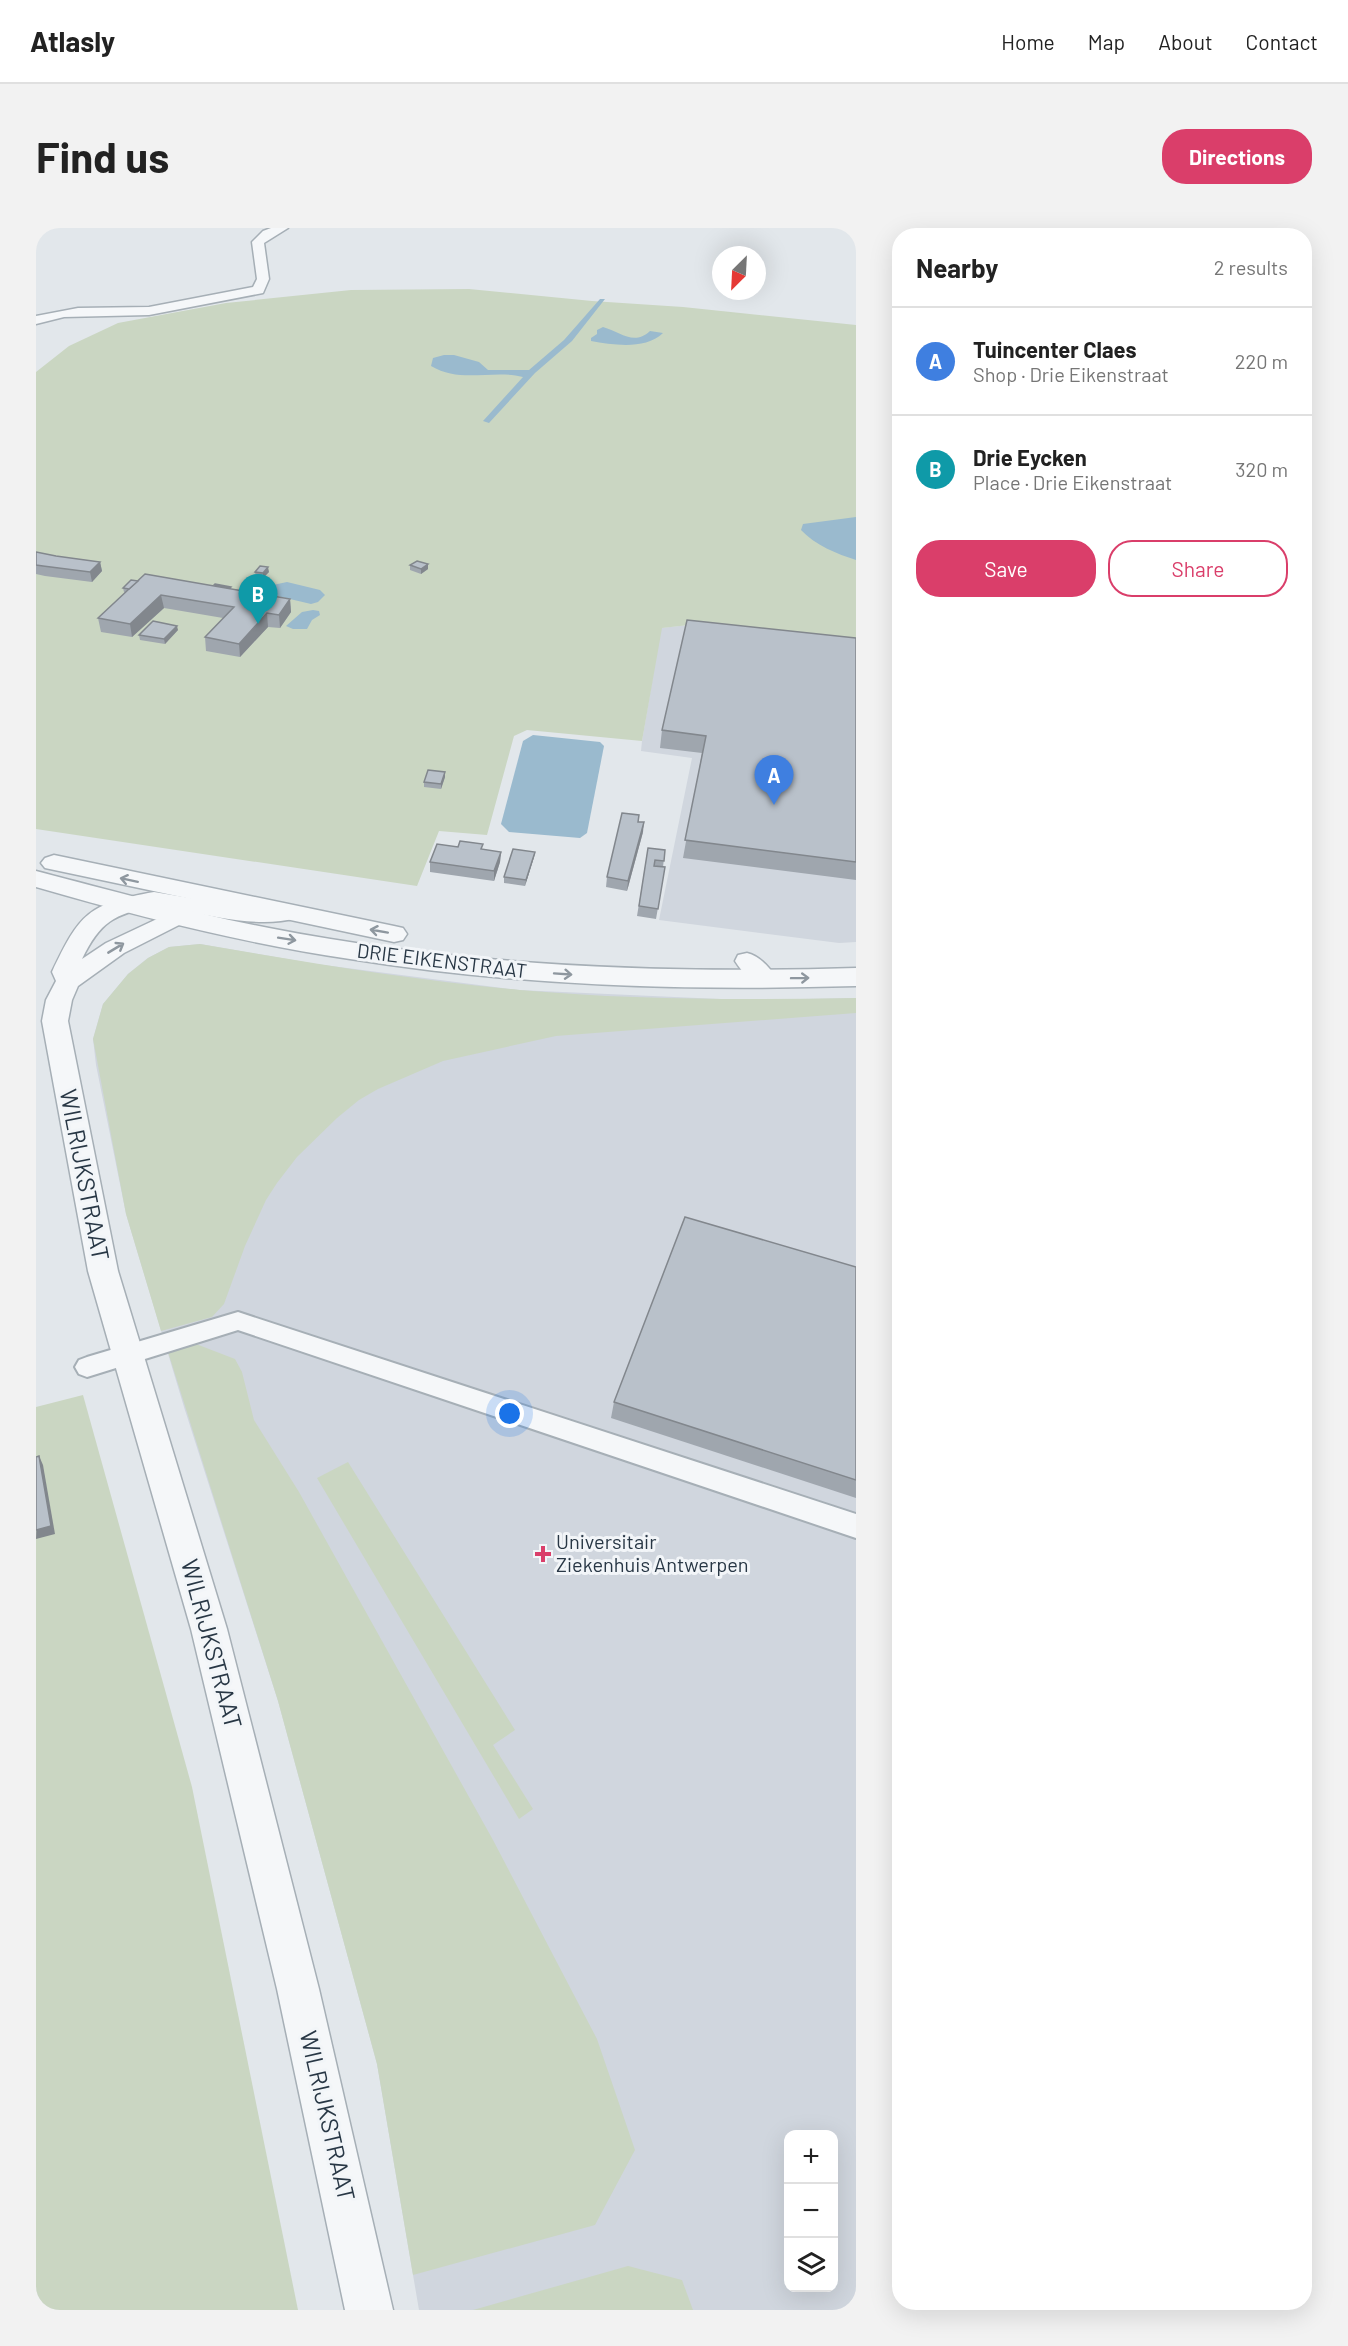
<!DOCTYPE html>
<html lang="en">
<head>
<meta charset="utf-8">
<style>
  :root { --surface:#fff; --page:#f2f2f2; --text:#222; --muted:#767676; --line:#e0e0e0; --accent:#da3e6a }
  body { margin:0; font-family:Barlow,sans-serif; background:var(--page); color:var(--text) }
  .controls { position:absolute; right:18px; bottom:18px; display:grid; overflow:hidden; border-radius:12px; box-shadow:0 6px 24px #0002 }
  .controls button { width:54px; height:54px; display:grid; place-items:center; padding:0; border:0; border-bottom:2px solid var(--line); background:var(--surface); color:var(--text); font:30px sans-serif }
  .compass { position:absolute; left:676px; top:18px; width:54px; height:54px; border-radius:50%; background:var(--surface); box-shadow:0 6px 24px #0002; rotate:204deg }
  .you { position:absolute; left:474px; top:1186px; width:21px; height:21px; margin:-15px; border:4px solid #fff; border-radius:50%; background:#1a73e8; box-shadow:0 0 0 9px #1a73e833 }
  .badge { display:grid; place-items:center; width:39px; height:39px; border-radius:50%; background:var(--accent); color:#fff; font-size:20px; font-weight:700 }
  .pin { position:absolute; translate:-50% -50px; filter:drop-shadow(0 2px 3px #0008) }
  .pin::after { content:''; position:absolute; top:32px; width:21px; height:18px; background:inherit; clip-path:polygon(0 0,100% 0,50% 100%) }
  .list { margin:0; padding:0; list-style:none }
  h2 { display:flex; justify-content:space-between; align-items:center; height:78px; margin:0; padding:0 24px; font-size:26px }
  h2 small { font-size:20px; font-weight:400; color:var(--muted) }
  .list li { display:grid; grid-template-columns:39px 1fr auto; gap:18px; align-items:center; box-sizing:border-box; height:108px; padding:0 24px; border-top:2px solid var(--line) }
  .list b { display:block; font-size:22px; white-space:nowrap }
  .list p { margin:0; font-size:20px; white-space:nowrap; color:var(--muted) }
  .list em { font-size:20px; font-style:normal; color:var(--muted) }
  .actions { display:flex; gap:12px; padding:18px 24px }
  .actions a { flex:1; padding:14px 0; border:2px solid var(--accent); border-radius:24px; text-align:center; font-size:21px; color:var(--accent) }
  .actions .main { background:var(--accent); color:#fff }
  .icon { flex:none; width:33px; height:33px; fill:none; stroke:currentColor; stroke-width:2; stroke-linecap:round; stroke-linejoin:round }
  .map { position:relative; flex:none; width:820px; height:2082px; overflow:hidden; border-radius:24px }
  header { display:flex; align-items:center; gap:36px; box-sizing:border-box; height:84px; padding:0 30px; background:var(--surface); border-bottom:2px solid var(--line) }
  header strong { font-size:28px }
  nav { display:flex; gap:33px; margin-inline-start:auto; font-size:21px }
  .intro { display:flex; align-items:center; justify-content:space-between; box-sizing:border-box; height:144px; padding:0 36px }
  h1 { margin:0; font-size:42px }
  .button { padding:15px 27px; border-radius:24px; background:var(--accent); color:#fff; font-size:21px; font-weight:700 }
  main { display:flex; gap:36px; padding:0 36px }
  aside { flex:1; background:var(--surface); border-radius:24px; box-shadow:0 6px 24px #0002 }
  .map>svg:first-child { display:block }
</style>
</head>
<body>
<header>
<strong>Atlasly</strong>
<nav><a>Home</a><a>Map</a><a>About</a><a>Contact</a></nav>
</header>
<div class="intro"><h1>Find us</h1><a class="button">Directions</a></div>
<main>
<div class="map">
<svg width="820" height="2082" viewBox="0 0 820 2082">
  <rect width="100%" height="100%" fill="#e2e7eb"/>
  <g fill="#d0d6de" fill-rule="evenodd">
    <polygon points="662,396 820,420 820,714 803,715 623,692 656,530 605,523 606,513 625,400"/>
    <path d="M164,716l116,20 202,26 224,10 114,-2v1312h-437l-42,-246 -99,-363 -94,-294 -58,-193 -30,-149 -3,-26 10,-35 25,-30 20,-16 21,-11zM752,1906h46v154h-46z"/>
  </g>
  <g fill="#cad6c2">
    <polygon points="433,61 556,73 647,79 820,97 820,420 662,396 626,400 606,513 491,502 478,508 451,607 403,603 381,658 0,601 0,144 33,118 82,95 190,75 315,62"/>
    <path d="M164,716c106,18 212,36 320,46 111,10 224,10 336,8v15l-300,23 -113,25 -65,28 -19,11 -22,18 -40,39 -20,26 -11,17 -21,46 -21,58 -12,13 -51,14 -35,-117 -33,-175 10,-35 25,-30 20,-16 21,-11z"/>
    <polygon points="160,1116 199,1131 206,1144 218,1192 263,1264 457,1612 561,1811 599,1922 559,1997 377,2047 341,1836 242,1473 132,1124"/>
    <polygon points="47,1167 156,1559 262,2082 0,2082 0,1179"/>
    <polygon points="312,1234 479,1502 457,1517 497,1581 483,1591 281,1250"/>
    <polygon points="592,2038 646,2052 657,2082 437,2082"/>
  </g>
  <g fill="#9abace">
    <path d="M564,71h5l-33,42 -37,32 -46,50 -6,-2 40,-44c-31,-8 -62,7 -92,-11l2,-8 11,-3h10l25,7 9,8h41l35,-30z"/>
    <path d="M567,99c17,5 31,19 47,4l13,2c-18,17 -49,12 -72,8v-3l6,-4v-4z"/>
    <path d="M820,289v43c-19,-6 -41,-15 -55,-30l2,-6z"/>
    <polygon points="251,354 284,362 289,367 282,374 275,376 237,367 232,363 237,357"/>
    <polygon points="277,382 283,383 284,387 276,392 271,401 257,401 250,398 266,384"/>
    <polygon points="497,507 564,514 568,518 551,605 544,610 473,604 465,596 487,513"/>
  </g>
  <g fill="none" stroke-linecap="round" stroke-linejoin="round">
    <g stroke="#a6afb6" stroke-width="4">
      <polygon id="pedestrian" points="202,1084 820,1286 820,1310 202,1102 51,1149 43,1146 39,1139 43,1132 51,1129"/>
    </g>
    <g stroke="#a6afb6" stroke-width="3">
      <g id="minor">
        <polygon points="235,0 252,0 228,15 233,51 227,65 113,87 28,89 0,96 0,88 42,80 113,79 217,59 221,51 216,14 227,3"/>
        <path d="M118,664l95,16 40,-2 8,2 4,5 -4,5c-37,10 -77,-1 -114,-7l6,6 -4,5 -61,31 -46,33 -6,14 -4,21 50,250 109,358 92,360 74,321h-48l-68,-321 -86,-360 -103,-358 -46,-250 4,-21 10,-19 -4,-9c28,-59 36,-68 102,-80zM118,678l22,4 -70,33 -24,16c18,-37 32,-45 72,-53z"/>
        <path d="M711,725c13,3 23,15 30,26l-3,6c-18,4 -30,-10 -39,-24l3,-6z"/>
      </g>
    </g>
    <g stroke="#a6afb6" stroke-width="3">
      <g id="tertiary">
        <polygon points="18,627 358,698 367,700 371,706 367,712 358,714 9,640 5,635 9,630"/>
        <path d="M0,643c78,20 154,42 233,57 194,38 390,46 587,40v18c-170,5 -339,0 -506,-27 -107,-16 -211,-42 -314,-72z"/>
      </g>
    </g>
    <use href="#pedestrian" fill="#f5f7f9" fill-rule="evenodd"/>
    <use href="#minor" fill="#f5f7f9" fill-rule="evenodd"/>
    <use href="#tertiary" fill="#f5f7f9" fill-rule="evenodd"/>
  </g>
  <g fill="#9fa6ae">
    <polygon points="0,324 20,328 64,334 66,343 56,354 9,348 0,346"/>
    <polygon points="374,337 392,341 385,346 374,342"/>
    <polygon points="219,344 233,344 227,350 220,349"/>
    <polygon points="102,353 195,359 195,361 254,371 255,384 244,400 232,399 204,429 170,423 169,409 187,390 128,380 96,409 65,404 62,390 89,365 88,364 87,360"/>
    <polygon points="142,402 129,416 104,412 103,407"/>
    <polygon points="820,410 820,652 647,630 666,525 624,520 626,502"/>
    <polygon points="409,549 405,561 388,559 388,554"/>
    <polygon points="607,604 591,663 570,659 571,649"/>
    <polygon points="612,620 629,622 627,639 629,639 620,691 601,688"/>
    <polygon points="446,622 465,624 464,634 458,653 394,644 394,634"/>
    <polygon points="499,624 498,629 489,658 468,655 468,649"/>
    <polygon points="820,1039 820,1270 575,1190 578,1174"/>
  </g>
  <g fill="#82878d">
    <polygon points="64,334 66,343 56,354 54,344"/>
    <polygon points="392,336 392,341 385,346 385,341"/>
    <polygon points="232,339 233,344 227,350 227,345"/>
    <polygon points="125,367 128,380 96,409 94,396"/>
    <polygon points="254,371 255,384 244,400 243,387"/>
    <polygon points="231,385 232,399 204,429 203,416"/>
    <polygon points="141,398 142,402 129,416 128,411"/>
    <polygon points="409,544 409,549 405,561 405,556"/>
    <polygon points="608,594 607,604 591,663 592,653"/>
    <polygon points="465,624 464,634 458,653 458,643"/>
    <polygon points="499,624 498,629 489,658 490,652"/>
    <polygon points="3,1228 7,1237 19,1306 0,1311"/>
  </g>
  <g fill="#b9c1ca" stroke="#82878d" stroke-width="1.5">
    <polygon points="0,324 20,328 64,334 54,344 7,338 0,337"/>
    <polygon points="381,333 392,336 385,341 374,337"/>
    <polygon points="224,338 232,339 227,345 219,344"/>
    <polygon points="109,346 254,371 243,387 231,385 203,416 169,409 198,379 125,367 94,396 62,390"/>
    <polygon points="95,352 102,353 93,361 87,360"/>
    <polygon points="179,356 195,359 194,360 178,357"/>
    <polygon points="651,392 820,410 820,634 649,612 670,508 626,502"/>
    <polygon points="117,393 141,398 128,411 103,407"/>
    <polygon points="392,542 409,544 405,556 388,554"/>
    <polygon points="586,585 603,587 602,594 608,594 592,653 571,649"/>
    <polygon points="424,613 447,616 445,621 465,624 458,643 394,634 401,616 422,619"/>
    <polygon points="612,620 629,622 628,633 619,632 618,638 629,639 622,681 603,678"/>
    <polygon points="477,621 499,624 490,652 468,649"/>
    <polygon points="649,989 820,1039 820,1252 578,1174"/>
    <polygon points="3,1228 15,1298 0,1302 0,1229"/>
  </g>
  <defs><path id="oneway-shaft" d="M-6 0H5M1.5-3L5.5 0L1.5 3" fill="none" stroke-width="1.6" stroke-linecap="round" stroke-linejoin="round" transform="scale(1.5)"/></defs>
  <g stroke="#8e979f">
    <use href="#oneway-shaft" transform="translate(93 652) rotate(-168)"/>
    <use href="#oneway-shaft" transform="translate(343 703) rotate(-170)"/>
    <use href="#oneway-shaft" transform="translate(251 711) rotate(9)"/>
    <use href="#oneway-shaft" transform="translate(80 720) rotate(-31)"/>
    <use href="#oneway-shaft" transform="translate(527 746) rotate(4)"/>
    <use href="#oneway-shaft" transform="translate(764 750) rotate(-1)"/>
  </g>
  <path fill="#da3e6a" stroke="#f2f5f8" stroke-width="2" d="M504 1317h6v6h6v6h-6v6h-6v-6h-6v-6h6z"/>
  <g text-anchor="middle" stroke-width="6" stroke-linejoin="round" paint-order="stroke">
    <g font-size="20" fill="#283745" stroke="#f2f5f8">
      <text transform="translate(406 733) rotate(7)" y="7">DRIE EIKENSTRAAT</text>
    </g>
    <g font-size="20" fill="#283745" stroke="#f2f5f8" text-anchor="start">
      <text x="520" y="1321">Universitair<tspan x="520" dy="23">Ziekenhuis Antwerpen</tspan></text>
    </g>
    <g font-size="24" fill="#283745" stroke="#f2f5f8">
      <text transform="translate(48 947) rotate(79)" y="8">WILRIJKSTRAAT</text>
      <text transform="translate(175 1416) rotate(75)" y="8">WILRIJKSTRAAT</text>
      <text transform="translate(291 1888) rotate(77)" y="8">WILRIJKSTRAAT</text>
    </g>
  </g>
</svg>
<div class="controls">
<button>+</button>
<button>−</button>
<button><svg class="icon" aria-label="layers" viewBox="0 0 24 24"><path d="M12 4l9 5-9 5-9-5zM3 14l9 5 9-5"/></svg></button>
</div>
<svg class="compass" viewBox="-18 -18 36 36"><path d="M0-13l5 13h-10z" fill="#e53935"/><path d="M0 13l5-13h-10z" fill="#767676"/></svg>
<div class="you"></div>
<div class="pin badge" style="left:738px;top:577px;background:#3f7fe0">A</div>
<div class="pin badge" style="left:222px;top:396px;background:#0f9aa8">B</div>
</div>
<aside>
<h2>Nearby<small>2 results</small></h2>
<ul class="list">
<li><span class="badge" style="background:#3f7fe0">A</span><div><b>Tuincenter Claes</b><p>Shop · Drie Eikenstraat</p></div><em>220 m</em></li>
<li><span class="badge" style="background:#0f9aa8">B</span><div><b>Drie Eycken</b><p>Place · Drie Eikenstraat</p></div><em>320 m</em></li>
</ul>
<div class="actions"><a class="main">Save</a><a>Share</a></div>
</aside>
</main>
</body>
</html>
